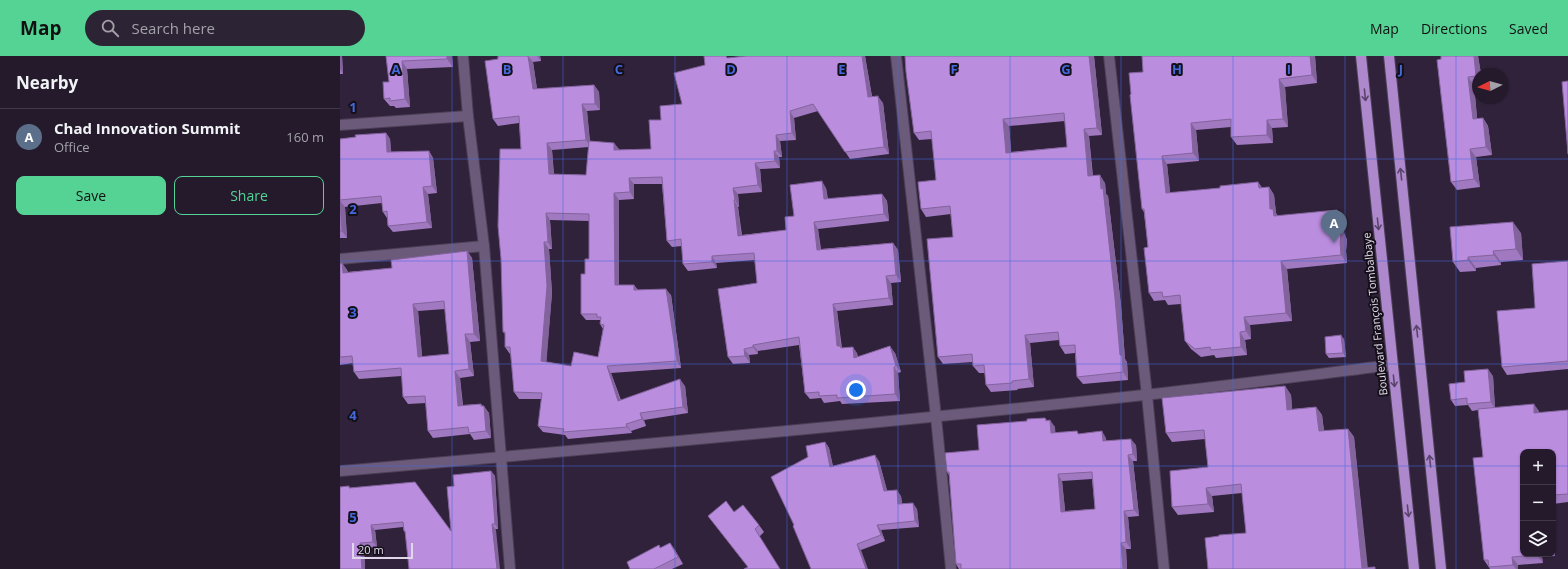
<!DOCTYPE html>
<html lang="en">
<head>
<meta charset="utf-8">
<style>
  :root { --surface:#241a2c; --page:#2c2334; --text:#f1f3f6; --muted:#a3a1a9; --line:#413848; --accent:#54d395 }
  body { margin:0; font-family:"Open Sans",sans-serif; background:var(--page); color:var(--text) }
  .controls { position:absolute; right:12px; bottom:12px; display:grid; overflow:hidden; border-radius:8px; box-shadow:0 1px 3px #0004 }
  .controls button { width:36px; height:36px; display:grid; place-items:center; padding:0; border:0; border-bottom:1px solid var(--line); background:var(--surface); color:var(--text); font:20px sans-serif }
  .compass { position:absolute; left:1132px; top:12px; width:36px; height:36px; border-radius:50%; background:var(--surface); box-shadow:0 1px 3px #0004; rotate:265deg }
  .scale { position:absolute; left:12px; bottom:10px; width:61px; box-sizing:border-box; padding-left:4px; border:2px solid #e0d7e8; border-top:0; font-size:11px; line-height:14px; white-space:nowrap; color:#e0d7e8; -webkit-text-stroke:3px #140f19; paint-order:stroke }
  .you { position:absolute; left:516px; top:334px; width:14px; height:14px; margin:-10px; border:3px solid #fff; border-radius:50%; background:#1a73e8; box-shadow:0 0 0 6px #1a73e833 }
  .badge { display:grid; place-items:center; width:26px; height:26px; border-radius:50%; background:var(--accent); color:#fff; font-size:13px; font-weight:700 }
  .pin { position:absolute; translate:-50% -33px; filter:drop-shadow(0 1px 2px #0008) }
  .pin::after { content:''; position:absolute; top:21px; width:14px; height:12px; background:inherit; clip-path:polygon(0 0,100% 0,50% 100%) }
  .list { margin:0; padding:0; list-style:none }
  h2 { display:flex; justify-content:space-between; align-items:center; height:52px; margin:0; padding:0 16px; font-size:17px }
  h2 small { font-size:13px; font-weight:400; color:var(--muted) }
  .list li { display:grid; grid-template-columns:26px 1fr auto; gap:12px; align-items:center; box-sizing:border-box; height:56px; padding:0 16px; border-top:1px solid var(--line) }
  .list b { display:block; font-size:15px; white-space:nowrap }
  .list p { margin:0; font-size:13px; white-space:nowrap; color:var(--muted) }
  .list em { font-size:13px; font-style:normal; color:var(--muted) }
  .actions { display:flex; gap:8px; padding:12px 16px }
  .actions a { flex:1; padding:9px 0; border:1px solid var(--accent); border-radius:8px; text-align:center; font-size:14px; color:var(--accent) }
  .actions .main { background:var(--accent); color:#111 }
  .icon { flex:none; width:22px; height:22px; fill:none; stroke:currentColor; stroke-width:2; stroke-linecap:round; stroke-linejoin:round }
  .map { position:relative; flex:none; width:1228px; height:513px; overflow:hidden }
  header { display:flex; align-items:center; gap:24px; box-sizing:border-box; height:56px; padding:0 20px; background:var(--accent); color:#111 }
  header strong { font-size:19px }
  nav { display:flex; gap:22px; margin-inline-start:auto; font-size:14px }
  .search { width:280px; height:36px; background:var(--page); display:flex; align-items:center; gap:10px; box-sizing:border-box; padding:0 14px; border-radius:22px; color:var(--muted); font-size:15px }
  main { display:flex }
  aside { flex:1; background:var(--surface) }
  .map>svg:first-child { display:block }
</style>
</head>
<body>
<header>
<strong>Map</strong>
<div class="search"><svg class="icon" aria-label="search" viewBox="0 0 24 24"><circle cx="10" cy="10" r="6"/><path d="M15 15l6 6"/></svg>Search here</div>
<nav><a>Map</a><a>Directions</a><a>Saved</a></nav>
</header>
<main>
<aside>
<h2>Nearby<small></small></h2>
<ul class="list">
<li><span class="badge" style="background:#5c6f8a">A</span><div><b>Chad Innovation Summit</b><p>Office</p></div><em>160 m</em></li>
</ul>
<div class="actions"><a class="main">Save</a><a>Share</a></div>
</aside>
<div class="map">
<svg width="1228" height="513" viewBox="0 0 1228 513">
  <rect width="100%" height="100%" fill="#30223a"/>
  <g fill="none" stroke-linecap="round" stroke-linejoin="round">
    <g stroke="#4c3f56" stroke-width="12">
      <g id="minor">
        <polyline points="123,0 128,60 144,190 170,513"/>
        <polyline points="556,0 596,361 611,513"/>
        <polyline points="769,0 807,339 824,513"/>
        <polyline points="0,69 128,60"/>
        <polyline points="0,203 144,190"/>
        <path d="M0,415c268,-23 536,-47 804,-76 83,-9 165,-20 248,-30"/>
      </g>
    </g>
    <g stroke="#4c3f56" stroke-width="12">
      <g id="primary">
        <polyline points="1021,0 1074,513"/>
        <polyline points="1049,0 1101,513"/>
      </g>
    </g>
    <use href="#minor" stroke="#6c5a7b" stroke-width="10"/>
    <use href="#primary" stroke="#ae88cd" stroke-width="10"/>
  </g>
  <g fill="#a079c0" fill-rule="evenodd">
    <polygon points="0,0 2,0 3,18 0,18"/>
    <polygon points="46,0 112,0 113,11 67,13 70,51 56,52 54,50 50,50 44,43 49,26"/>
    <path d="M158,0h42l1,5 -8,1 4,27 57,-4 5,7 1,18 -13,1 3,30 24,2 5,7 32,-1 10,-29 21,-16 47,-46 136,-2 7,40 11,7 6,51 -39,5 -32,-48 -24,7 2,22 -16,1 2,16h-3l1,11 -20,1 2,23 -24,2 1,13h-1l4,28 44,-5 8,-14 32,-28 2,11 54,-5 5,7 2,20 -71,8 3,20 72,-6 5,7 3,32 -10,1 2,22 -56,6 5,37 15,5 1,4 37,-4 6,19 -3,1 2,28 -58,3 -2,-3 -16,2 -3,-5 -11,1 -5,-6 -6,-48 -41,6v3l-9,1 1,8 -17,1 -5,-7 29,-74 -2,-23 -39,3 1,5 -29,3 -5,-7 -1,-18 -10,1 -5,-6 -5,-57h-28v15l-15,1v85h15l4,5 33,5 10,73 -70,5 10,27 64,-14 3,27 -44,7 2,6 -15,5 1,2 -64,6 -3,-4 -22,-3 -5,-6 4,-27h-23l-5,-7 -3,-38h-1l-5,-7v-13l-2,-2 18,-183 -2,-26 -21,3 -5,-7zM249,91l-3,28 -32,-1 -2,-24zM210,164l39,1v38l-4,15 -4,40 5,6h14v4l3,5 -5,28 -27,9 -25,-4 6,-69 -3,-44h3z"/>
    <path d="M754,0l8,79 -13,1 4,40 12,7 1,11 2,2 13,109 4,54 2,3 1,18 -45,4 -6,-7 -2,-24 -10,1 -5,-8 -1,-6 -29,3 4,44 -17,2 1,1 -27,2 -5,-7 -1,-12h-6l-6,-7v-4l-30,2 -5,-7 15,-120 -2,-23 -25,3 -5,-8 15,-29 -4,-41 -13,1 -5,-7zM725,65l2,26 -56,5 -2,-26z"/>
    <polygon points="975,0 977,27 945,31 948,71 932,72 933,87 897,89 891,81 891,71 856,74 859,105 827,108 830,137 880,132 918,126 922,132 929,131 934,139 936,157 938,160 997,154 1002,162 1003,174 1007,184 1006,195 1007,207 947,213 952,265 910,269 911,283 905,284 907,299 876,302 874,299 861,301 851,293 845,285 841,248 828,249 825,244 814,245 809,237 808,191 804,156 802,153 791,38 803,16"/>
    <polygon points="1101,0 1138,0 1141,18 1138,18 1138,28 1134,29 1137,62 1143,62 1148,70 1152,99 1136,101 1140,131 1117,134 1111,126"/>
    <polygon points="46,77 50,83 51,96 89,95 93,102 97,137 88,138 92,172 53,176 48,170 47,162 43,156 42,147 5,151 7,182 0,182 0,83 16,81"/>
    <polygon points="1181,177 1183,204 1161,206 1161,209 1136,212 1136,215 1120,216 1113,206"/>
    <path d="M127,195l5,7 8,83 -10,1 4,34 -14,2 3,27 18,-1 8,9 2,25 -17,2 -4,-6 -37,4 -5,-7 -2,-28 -18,1 -5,-7 -1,-21 -43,3 -5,-7 -1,-9 -13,2v-101l2,-1 5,7 1,2 44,-4zM105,253l4,45 -27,3 -4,-46z"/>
    <polygon points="1228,205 1228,313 1167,319 1162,311 1195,252"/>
    <polygon points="1004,283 1006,301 989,302 986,298"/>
    <polygon points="1153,320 1155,352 1199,355 1199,357 1228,354 1228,446 1213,448 1213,396 1183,396 1183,498 1213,498 1213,483 1215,500 1202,501 1203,507 1178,509 1178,513 1150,513 1144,504 1143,401 1138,354 1132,355 1128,349 1115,350 1111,344 1125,326"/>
    <polygon points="945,330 951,339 952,353 976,351 982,359 984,375 1008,373 1014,381 1027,511 1036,513 868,513 906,477 902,437 872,440 874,456 838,459 832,451 868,411 865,383 832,386 826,377"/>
    <path d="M705,362l3,3 7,6v6l22,-2 2,3 27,4v3l30,4 1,16h-4l6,55 -11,1 3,32h-5l1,20h-168l-3,-5 -7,-89 -2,-3 32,-22 48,-29zM752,423l3,30 -30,2 -3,-30z"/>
    <polygon points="485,386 489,392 493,410 539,405 547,435 561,440 562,448 577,453 579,471 541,474 545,485 521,494 454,469 468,401"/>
    <polygon points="151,415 155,420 158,473 66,478 64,475 63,471 35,474 37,491 24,492 25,513 0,513 9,430 10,432 111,475 114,430"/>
    <polygon points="394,456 419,469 424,476 420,480 408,511 368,460"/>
    <polygon points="330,487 335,494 343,508 332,513 290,513 319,489 321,492"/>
  </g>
  <g fill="#82639c">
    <polygon points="0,0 2,0 3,18 0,13"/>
    <polygon points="107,0 112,0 113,11 107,3"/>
    <polygon points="188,0 193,6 198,40 193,33"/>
    <polygon points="197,0 200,0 201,5"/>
    <polygon points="522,0 525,0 533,48 528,41"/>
    <polygon points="749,0 754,0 762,79 757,72"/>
    <polygon points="970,0 975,0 977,27 972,19"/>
    <polygon points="1134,0 1138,0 1141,18 1138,18 1138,22 1136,20"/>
    <polygon points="62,5 67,13 70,51 65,43"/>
    <polygon points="1128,21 1134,29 1138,71 1133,63"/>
    <polygon points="939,23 945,31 948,71 943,63"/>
    <polygon points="254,29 259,36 260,54 255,48"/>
    <polygon points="538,40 543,47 549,98 544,91"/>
    <polygon points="242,48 247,55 250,90 246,84"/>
    <polygon points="450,55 454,62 456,84 452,77"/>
    <polygon points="1143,62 1148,70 1152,99 1146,91"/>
    <polygon points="663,63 669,70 672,104 666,97"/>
    <polygon points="927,64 932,72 933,87 927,79"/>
    <polygon points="851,67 856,74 859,105 853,97"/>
    <polygon points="744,73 749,80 753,128 748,120"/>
    <polygon points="46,77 50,83 52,103 47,96"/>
    <polygon points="436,79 440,85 442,101 437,95"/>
    <polygon points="207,87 212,94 214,125 209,118"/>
    <polygon points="274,87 279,93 278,101 274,94"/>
    <polygon points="1130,93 1136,101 1140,131 1134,123"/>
    <polygon points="89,95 93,102 97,137 92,130"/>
    <polygon points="434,95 439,101 440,112 435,105"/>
    <polygon points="822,100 827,108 831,145 826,137"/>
    <polygon points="415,107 420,113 422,136 418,129"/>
    <polygon points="760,119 765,127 766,138 768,140 781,249 785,303 787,306 788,324 783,316 780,299"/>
    <polygon points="289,122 294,128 294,143 290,136"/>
    <polygon points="482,125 486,132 488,150 484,143"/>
    <polygon points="918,126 924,134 919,132"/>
    <polygon points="83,131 88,138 92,172 87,166"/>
    <polygon points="929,131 934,139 936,157 938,161 934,160 930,153"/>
    <polygon points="393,132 398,138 399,151 395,144"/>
    <polygon points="274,137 279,144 279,236 275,229"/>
    <polygon points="542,138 547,145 549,165 544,158"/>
    <polygon points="394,144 398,151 402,186 398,180"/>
    <polygon points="0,145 5,151 7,182 2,175"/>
    <polygon points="997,154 1002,162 1003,174 1007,184 1006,195 1007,207 1001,199"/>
    <polygon points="206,157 210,164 212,193 208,186"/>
    <polygon points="474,166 478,173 481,200 477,194"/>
    <polygon points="1173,166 1181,177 1183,204 1176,193"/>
    <polygon points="204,186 209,193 212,237 206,312 201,305"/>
    <polygon points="553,187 558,194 561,226 556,219"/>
    <polygon points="127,195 132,202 140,285 134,278"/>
    <polygon points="1153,195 1161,206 1161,209 1154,199"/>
    <polygon points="372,200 376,207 377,212 372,206"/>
    <polygon points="1128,201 1136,212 1136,215 1128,204"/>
    <polygon points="941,205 947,213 952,265 946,257"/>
    <polygon points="2,207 7,214 8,224 3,217"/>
    <polygon points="546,220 551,227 553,249 549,242"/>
    <polygon points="294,229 299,236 294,234"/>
    <polygon points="326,233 331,239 341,312 337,305"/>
    <polygon points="73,248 78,255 83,309 78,301"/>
    <polygon points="493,248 497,255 501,291 505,296 497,290"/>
    <polygon points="904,261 910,269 911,283 906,275"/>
    <polygon points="900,276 905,284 907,299 901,291"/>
    <polygon points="125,278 130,286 134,320 129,313"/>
    <polygon points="685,279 690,287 694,331 689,323"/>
    <polygon points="1001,279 1004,283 1006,301 1003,297"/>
    <polygon points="413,289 418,295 418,298 413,291"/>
    <polygon points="550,290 555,297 561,316 556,310"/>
    <polygon points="513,291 517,297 518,309 514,302"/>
    <polygon points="404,293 409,299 410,307 405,300"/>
    <polygon points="267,310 271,317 283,352 278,345"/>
    <polygon points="554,311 558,317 560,345 555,338"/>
    <polygon points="1148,313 1153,320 1155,353 1151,346"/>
    <polygon points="115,315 120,322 123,357 118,350"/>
    <polygon points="340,323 345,330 348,357 343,351"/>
    <polygon points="945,330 951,339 953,362 947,354"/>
    <polygon points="141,348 144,352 144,350 149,357 151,382 146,375"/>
    <polygon points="1194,348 1199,355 1200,365 1194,357"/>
    <polygon points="976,351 982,359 985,384 979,375"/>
    <polygon points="300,357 304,364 306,370 302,363"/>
    <polygon points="710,364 715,371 716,384 711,377"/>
    <polygon points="286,368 291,375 292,377 287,371"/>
    <polygon points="1008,373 1014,381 1028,513 1022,512"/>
    <polygon points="762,375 766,382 767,392 763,385"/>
    <polygon points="791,383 796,389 797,405 793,398"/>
    <polygon points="485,386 489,392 494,417 490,411"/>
    <polygon points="535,399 539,405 549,441 544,435"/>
    <polygon points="788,399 793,405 799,460 794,454"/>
    <polygon points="151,415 155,420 158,473 155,468"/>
    <polygon points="718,418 722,425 726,462 721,456"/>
    <polygon points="866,432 872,440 874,456 868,448"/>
    <polygon points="557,434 561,440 563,454 558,448"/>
    <polygon points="573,447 577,453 579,471 575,465"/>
    <polygon points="784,455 788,461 791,493 786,486"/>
    <polygon points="152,468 156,474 160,513 157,513"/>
    <polygon points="31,469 35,474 37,491 33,486"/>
    <polygon points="537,469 541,474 545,485 541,479"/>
    <polygon points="1213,483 1214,483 1215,500 1213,497"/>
    <polygon points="20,487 24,492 25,513 22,513"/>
    <polygon points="330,487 335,494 343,508 338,501"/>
    <polygon points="781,487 786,493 787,513 783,513"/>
    <polygon points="517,488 521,494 528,513 526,513"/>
    <polygon points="1197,498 1200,498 1202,501 1203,507 1197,499"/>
    <polygon points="1172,501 1178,509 1178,513 1176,513 1173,509"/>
  </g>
  <g fill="#ba8ddf" stroke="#82639c" fill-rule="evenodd">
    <polygon points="46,0 107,0 107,3 62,5 65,43 50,45 50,42 44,43 43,26 49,26"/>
    <path d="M158,0h30l5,33 61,-4 1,19h-13l4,36 -39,3 2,31 37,1 3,-34 25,2v7l37,-1 -2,-29h12l-1,-14 22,-2 -8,-31 31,-8 -1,-9h22l1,2 19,-2h116l6,41 10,-1 6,51 -39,5 -32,-48 -23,7 2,22 -16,2 1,16h-3l1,10 -20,2 3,22 -25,3 2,12h-1l4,36 48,-6 -1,-13 9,-1 -4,-31 32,-4 2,18 58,-5 2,20 -70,8 3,28 76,-7 3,32 -10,1 3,22 -56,6 4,42h3l1,2 12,-1 1,11 36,-12 6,20 -2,1 1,27 -58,4v-3l-18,1v-4l-14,1 -6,-56 -46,8v2l-9,2 1,7 -17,1 -10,-68 39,-6 -3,-30 -42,3v6l-29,2 -2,-25 -14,2 -5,-64 -33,1 1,14 -16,1 1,92h19v5l32,-1 11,72 -70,5 11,35 62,-22 3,28 -43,6 2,6 -16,5 1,3 -64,5 1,-3 -26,-3 4,-33 -28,-1 -4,-45h-5v-15h-2l-2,-73 -3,-33 2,-77h21l-2,-33 -26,3 -8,-58 13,-2zM206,157l43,1v45h-4v15h-4v40h16v3h4l-1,7 4,1 -6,32 -24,-5 -3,14 -30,-5 6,-75 -3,-44h4z"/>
    <path d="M565,0h184l8,72 -13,1 4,47 12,-1 1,14 2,-1 12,110 5,57h2l1,17 -46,5 -2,-32 -15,1 -2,-14 -33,3 4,44 -17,2v2l-26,2 -2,-20 -11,1 -1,-12 -34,3 -11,-118 26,-2 -3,-31 -29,3 -3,-27 18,-2 -5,-49 -17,2 -8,-61zM724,57l3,34 -61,6 -3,-34z"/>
    <polygon points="802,0 970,0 972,19 939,23 943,63 927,64 927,79 891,81 891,63 851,67 853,97 822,100 826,137 880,132 880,130 918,126 919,132 929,131 930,153 933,153 934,160 997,154 998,166 1001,176 1000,187 1001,199 941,205 946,257 904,261 906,275 900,276 901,291 871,294 870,291 855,293 845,285 840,239 823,241 822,236 809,237 804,192 808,191 804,153 802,153 790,39 791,38 789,17 803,16"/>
    <polygon points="1101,0 1134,0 1136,20 1128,21 1133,63 1143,62 1146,91 1130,93 1134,123 1111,126 1097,4 1101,3"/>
    <polygon points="1228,25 1228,98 1222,26"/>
    <polygon points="46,77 47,96 89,95 92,130 83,131 87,166 48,170 47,155 43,156 41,140 0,144 0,83 16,81 15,79"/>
    <polygon points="0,145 2,175 0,175"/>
    <polygon points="1173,166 1176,193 1153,195 1154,199 1128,201 1128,204 1113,206 1110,171"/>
    <path d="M127,195l7,83h-9l4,35 -14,2 3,35 23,-2v2h3l2,25 -17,2 -1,-6 -40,4 -3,-35 -22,1 -2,-29 -47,4 -2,-16 -12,1v-93l2,-1 1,10 49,-5 -1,-8zM104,245l5,53 -31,3 -5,-53z"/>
    <polygon points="1228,205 1228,305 1162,311 1157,255 1195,252 1192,208"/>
    <polygon points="1001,279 1003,297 986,298 985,281"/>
    <polygon points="1148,313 1151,346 1127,348 1127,342 1111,344 1109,328 1125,326 1124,315"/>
    <polygon points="945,330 947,354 976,351 979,375 1008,373 1022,512 1035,511 1035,513 868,513 865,482 879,480 879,479 906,477 901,428 866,432 868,448 832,451 830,415 868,411 864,374 826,377 822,342"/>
    <polygon points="1194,348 1194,357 1228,354 1228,438 1213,439 1213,396 1183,396 1183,498 1197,498 1197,499 1172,501 1173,509 1149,511 1148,504 1144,504 1133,402 1143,401 1138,353"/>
    <path d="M705,362l1,3 4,-1 1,13 26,-2 1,3 24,-3 1,10 28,-2 2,15 -5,1 6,55 -10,1 2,31 -5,1 2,26h-162v-5h-5l-7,-92h-2l-2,-19 34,-3 -2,-25 50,-4v-2zM752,416l3,37 -34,3 -3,-38z"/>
    <polygon points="485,386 490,411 535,399 544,435 557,434 558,448 573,447 575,465 537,469 541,479 517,488 526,513 471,513 453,470 454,469 431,421 468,401 466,390"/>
    <polygon points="151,415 155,468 152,468 157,513 69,513 65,475 64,475 63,466 31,469 33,486 20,487 22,513 0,513 0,431 9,430 9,432 75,426 111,475 107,431 114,430 113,419"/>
    <polygon points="386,445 394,456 403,449 419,469 415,473 440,513 404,513 408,511 368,460"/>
    <polygon points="330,487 338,501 314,513 290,513 287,506 319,489 320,492"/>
  </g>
  <defs><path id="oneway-shaft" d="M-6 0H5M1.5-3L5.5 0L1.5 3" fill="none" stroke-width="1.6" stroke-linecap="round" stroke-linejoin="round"/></defs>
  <g stroke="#59456a">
    <use href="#oneway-shaft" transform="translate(1025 39) rotate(84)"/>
    <use href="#oneway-shaft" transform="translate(1061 118) rotate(-96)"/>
    <use href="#oneway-shaft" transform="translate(1038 168) rotate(84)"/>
    <use href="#oneway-shaft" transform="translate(1077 275) rotate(-96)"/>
    <use href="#oneway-shaft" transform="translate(1054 325) rotate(84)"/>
    <use href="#oneway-shaft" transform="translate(1090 405) rotate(-96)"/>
    <use href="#oneway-shaft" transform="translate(1068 455) rotate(84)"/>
  </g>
  <path fill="none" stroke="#4469db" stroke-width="1" stroke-opacity="0.55" d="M112,0v513M223,0v513M335,0v513M447,0v513M558,0v513M670,0v513M781,0v513M893,0v513M1005,0v513M1116,0v513M0,103h1228M0,205h1228M0,308h1228M0,410h1183M1213,410h15"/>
  <g text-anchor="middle" stroke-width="4" stroke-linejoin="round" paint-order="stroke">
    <g font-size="11" fill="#e0d7e8" stroke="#140f19">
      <text transform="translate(1035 258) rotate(-96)" y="4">Boulevard François Tombalbaye</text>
    </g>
  </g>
  <g font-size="13" text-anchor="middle" font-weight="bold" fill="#4469db" stroke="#140f19" stroke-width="4" stroke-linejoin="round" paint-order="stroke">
    <text x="56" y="18">A</text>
    <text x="167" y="18">B</text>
    <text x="279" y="18">C</text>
    <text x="391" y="18">D</text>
    <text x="502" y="18">E</text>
    <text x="614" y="18">F</text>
    <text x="726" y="18">G</text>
    <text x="837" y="18">H</text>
    <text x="949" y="18">I</text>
    <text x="1061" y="18">J</text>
    <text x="13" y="56">1</text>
    <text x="13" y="158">2</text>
    <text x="13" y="261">3</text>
    <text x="13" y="364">4</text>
    <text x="13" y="466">5</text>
  </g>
</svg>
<div class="controls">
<button>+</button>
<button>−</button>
<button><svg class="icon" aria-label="layers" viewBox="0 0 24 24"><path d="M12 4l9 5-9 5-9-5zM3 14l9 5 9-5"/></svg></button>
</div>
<svg class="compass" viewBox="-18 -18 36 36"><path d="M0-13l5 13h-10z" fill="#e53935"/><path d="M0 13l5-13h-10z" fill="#a3a1a9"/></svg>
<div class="scale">20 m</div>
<div class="you"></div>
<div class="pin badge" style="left:994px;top:187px;background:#5c6f8a">A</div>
</div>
</main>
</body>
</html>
